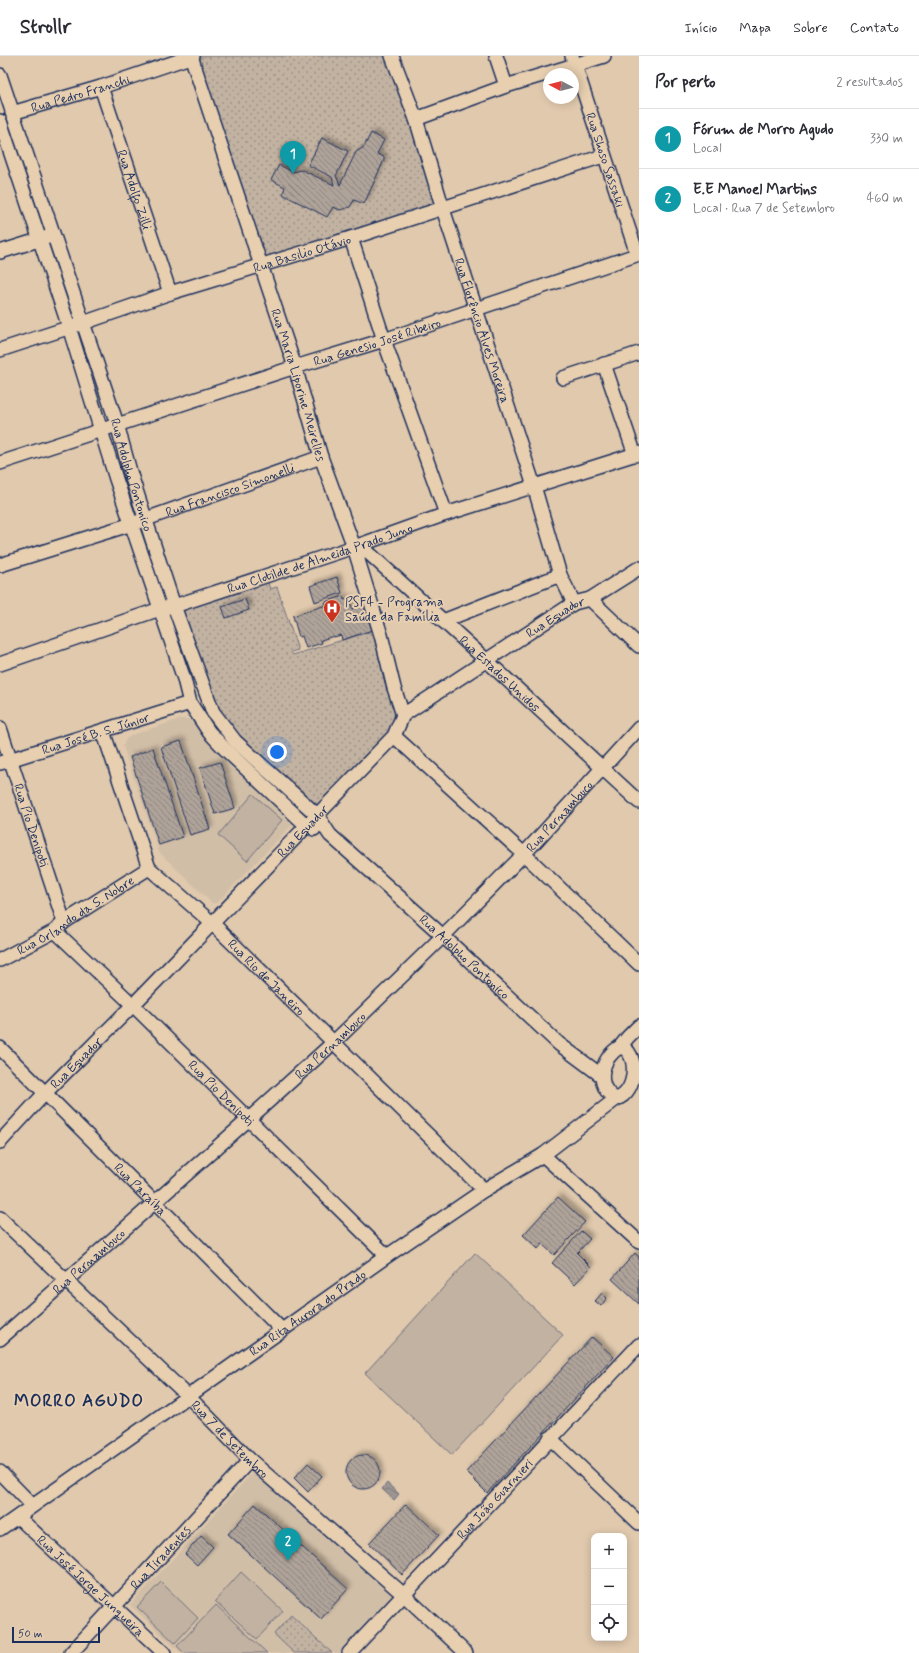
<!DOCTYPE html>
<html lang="pt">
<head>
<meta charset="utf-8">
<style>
  :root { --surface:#fff; --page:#f7f7f7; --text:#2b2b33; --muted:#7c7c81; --line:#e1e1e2; --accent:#c8321e }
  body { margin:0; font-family:Mynerve,sans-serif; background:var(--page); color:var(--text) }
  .controls { position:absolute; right:12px; bottom:12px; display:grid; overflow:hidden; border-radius:8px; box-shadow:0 2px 10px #0003 }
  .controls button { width:36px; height:36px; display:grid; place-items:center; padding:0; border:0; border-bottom:1px solid var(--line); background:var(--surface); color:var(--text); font:20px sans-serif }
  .compass { position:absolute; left:543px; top:12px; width:36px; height:36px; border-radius:50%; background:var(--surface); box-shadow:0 2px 10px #0003; rotate:277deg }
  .scale { position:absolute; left:12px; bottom:10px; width:88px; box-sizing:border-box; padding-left:4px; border:2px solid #1b2f5e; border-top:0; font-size:11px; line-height:14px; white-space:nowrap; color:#1b2f5e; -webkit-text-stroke:3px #e8cfb0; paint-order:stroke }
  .you { position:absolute; left:277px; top:696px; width:14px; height:14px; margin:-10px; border:3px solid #fff; border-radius:50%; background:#1a73e8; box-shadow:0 0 0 6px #1a73e833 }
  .badge { display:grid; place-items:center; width:26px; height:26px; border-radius:50%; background:var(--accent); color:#fff; font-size:13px; font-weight:700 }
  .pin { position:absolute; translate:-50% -33px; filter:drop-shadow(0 1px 2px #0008) }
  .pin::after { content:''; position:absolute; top:21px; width:14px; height:12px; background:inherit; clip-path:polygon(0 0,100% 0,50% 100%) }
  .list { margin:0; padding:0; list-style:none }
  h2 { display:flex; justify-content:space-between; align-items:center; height:52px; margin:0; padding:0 16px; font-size:17px }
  h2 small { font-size:13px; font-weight:400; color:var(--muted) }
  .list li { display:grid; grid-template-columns:26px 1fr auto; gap:12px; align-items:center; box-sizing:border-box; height:60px; padding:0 16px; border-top:1px solid var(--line) }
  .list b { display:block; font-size:15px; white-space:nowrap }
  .list p { margin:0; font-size:13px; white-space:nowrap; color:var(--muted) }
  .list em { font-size:13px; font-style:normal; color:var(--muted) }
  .icon { flex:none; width:22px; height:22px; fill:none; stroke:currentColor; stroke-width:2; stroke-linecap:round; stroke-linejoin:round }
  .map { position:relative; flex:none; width:639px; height:1597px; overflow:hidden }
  header { display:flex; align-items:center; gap:24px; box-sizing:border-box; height:56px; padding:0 20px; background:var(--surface); border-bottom:1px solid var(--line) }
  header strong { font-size:19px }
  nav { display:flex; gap:22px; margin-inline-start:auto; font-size:14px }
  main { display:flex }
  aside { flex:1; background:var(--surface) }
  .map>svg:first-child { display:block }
</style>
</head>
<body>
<header>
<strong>Strollr</strong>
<nav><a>Início</a><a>Mapa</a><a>Sobre</a><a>Contato</a></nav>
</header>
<main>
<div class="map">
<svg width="639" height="1597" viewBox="0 0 639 1597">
  <defs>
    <pattern id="park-dots" width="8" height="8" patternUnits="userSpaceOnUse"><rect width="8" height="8" fill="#c2b2a1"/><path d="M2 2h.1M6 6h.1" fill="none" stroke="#9d9186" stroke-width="1.8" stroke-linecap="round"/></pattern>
    <pattern id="water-waves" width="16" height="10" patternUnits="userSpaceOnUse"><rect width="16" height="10" fill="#9c9592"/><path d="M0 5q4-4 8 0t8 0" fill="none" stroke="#7e7a7a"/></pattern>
    <pattern id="building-back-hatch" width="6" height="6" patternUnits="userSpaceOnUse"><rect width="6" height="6" fill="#afa399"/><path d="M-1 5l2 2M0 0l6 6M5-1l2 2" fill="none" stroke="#8e8580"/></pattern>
    <filter id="shadow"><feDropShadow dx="3.5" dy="-3.5" stdDeviation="2" flood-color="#0004"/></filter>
  </defs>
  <rect width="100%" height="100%" fill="#e0c9ad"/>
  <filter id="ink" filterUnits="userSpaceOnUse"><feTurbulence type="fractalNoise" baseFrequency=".025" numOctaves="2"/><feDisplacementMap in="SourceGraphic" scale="8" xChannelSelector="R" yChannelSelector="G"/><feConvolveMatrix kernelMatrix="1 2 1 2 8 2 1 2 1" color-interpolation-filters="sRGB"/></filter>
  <g filter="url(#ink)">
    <g fill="#d1bea7">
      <polygon points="180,663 188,663 195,666 222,701 292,766 291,770 217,847 212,847 159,796 123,690 126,683 132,679"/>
      <polygon points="256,1413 401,1540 347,1597 181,1597 130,1549"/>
    </g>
    <g fill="#c2b2a1" stroke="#6e7080">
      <polygon points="253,738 282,764 247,805 218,779"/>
      <polygon points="475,1197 563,1279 452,1399 365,1317"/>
      <polygon points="241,1516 283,1555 257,1583 215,1545"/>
      <polygon points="161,1526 198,1562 175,1587 137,1551"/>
      <polygon points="216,1549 267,1597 184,1597 177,1590"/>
    </g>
    <g fill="url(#park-dots)" stroke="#6e7080">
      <polygon points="202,0 390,0 441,151 263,208 195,2"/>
      <polygon points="267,524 270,533 277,531 298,594 291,596 293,599 379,573 396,659 391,673 314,754 236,678 213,645 180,553"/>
      <polygon points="291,1559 332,1597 294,1597 274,1578"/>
    </g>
    <polygon fill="url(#water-waves)" stroke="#686c7d" points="387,1427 399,1438 394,1444 382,1433"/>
    <g fill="url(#building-back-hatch)" stroke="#1b2f5e" filter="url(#shadow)">
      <polygon points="371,77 384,84 377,98 384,101 384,104 364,148 354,144 350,151 340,154 333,151 327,161 284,139 283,137 285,131 271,124 279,109 293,116 302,114 334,129 332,121 308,109 322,82 348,95 336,120 340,129 356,96 364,91"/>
      <polygon points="337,521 342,537 315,546 310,530"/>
      <polygon points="343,540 344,544 349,542 352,553 364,549 372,574 342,584 341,579 334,581 334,580 321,584 322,587 306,592 302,580 299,581 293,560 326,549 325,546"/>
      <polygon points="245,543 249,554 226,562 222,551"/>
      <polygon points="181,685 210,773 190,779 161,691"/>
      <polygon points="153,692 183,781 159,789 130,701"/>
      <polygon points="220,706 235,752 215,758 200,712"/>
      <polygon points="558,1141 585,1166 554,1199 542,1188 538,1193 523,1179"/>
      <polygon points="581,1175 590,1183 577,1197 591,1211 575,1228 552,1207"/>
      <polygon points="635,1197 639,1201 639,1248 612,1223"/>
      <polygon points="602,1237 607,1242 601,1250 595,1245"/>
      <polygon points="592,1281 614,1301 487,1437 466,1416"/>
      <circle cx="363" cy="1416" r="17"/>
      <polygon points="308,1407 322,1420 308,1436 294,1422"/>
      <polygon points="255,1448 348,1533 321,1563 228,1478"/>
      <polygon points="406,1448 439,1479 402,1519 369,1487"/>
      <polygon points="201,1480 213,1491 197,1509 185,1498"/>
    </g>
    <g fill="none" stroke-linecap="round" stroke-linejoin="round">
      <g stroke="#1b2f5e" stroke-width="16">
        <g id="minor">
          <path id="s1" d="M191,0l104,311 26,90 33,90 27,88 13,53 9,27"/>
          <path id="s2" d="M392,0l24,63 27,90 91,277 26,89 14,28"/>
          <polyline points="496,0 506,30"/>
          <path id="s3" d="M572,0l65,198"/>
          <path id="s4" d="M0,19l117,349 14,51 43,131 39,106 22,29 82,74 13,20 113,101 116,108 43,32"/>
          <path id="s5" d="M101,31l69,206"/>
          <path id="s6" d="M12,57l89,-26 92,-31"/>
          <polyline points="416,63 506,30 604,0"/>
          <polyline points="0,65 69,271 116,423 184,623 190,647 209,676 225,693 307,770 314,773"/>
          <polyline points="351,182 384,284 446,458"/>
          <polyline points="0,196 48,181"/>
          <path id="s7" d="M0,294l83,-27 87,-30 181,-55 252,-82"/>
          <polyline points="604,308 635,399"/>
          <polyline points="563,322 639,297"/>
          <path id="s8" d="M0,407l295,-96 89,-27 255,-86"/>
          <path id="s9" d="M360,489l126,115 153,142"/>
          <path id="s10" d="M0,509l132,-41 189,-67"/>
          <polyline points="590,543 639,590"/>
          <polyline points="443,565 560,519"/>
          <path id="s11" d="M0,608l160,-55 14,-3 180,-59 92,-33 193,-61"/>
          <path id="s12" d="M0,672l64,194"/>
          <path id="s13" d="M103,675l46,137 63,55 272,267"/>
          <polyline points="394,680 524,798 639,908"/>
          <path id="s14" d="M0,707l190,-60"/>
          <path id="s15" d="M55,875l78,74 254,251"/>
          <path id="s16" d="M0,904l55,-29 9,-9 85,-54"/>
          <path d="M620,991c19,3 18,46 -4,52 -22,-12 -15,-42 4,-52z"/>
          <polyline points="620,991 628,981 639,970"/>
          <path id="s17" d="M0,992l282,282"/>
          <path id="s18" d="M0,1086l46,-50 87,-87 261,-269 9,-21 171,-112 16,-4 49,-31"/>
          <polyline points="543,1099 639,1186"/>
          <path id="s19" d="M0,1162l188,178 62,64 154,135 62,58"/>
          <path id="s20" d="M0,1283l249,-220 85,-77 109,-106 81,-82 115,-126"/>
          <polyline points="550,1382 639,1467"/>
          <polyline points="0,1416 32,1449"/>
          <path id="s21" d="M18,1461l146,136"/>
          <path id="s22" d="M0,1473l387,-273 97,-66 59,-35 73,-56"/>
          <path id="s23" d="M71,1597l179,-193"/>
          <path id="s24" d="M349,1597l290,-308"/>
        </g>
      </g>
      <use href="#minor" stroke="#e8cfb0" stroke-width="13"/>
    </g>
  </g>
  <defs>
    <g id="hospital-pin" transform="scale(0.9)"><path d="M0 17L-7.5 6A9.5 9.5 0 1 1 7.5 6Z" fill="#c8321e" stroke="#e8cfb0"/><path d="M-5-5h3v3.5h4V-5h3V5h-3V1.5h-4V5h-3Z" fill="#fff"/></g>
  </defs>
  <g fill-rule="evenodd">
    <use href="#hospital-pin" x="332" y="552"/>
  </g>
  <g text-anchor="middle" stroke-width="4" stroke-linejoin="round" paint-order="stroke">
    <g font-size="13" fill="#1b2f5e" stroke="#e8cfb0">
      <text dy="5" stroke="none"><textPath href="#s6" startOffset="71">Rua Pedro Franchi</textPath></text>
      <text dy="5" stroke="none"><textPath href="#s3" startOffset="109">Rua Shoso Sassaki</textPath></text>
      <text dy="5" stroke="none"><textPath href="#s5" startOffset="108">Rua Adolfo Zilli</textPath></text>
      <text dy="5" stroke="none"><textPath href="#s7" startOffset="317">Rua Basilio Otávio</textPath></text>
      <text dy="5" stroke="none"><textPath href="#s2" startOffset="289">Rua Florêncio Alves Moreira</textPath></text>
      <text dy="5" stroke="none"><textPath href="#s8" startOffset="396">Rua Genesio José Ribeiro</textPath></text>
      <text dy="5" stroke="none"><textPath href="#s1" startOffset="346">Rua Maria Liporine Meirelles</textPath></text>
      <text dy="5" stroke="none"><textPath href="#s4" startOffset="421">Rua Adolpho Pontonico</textPath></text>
      <text dy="5" stroke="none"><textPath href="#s10" startOffset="242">Rua Francisco Simonelli</textPath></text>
      <text dy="5" stroke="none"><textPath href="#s11" startOffset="337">Rua Clotilde de Almeida Prado Juno</textPath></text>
      <text dy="5" stroke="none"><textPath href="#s18" startOffset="770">Rua Equador</textPath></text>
      <text dy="5" stroke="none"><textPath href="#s9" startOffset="190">Rua Estados Unidos</textPath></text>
      <text dy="5" stroke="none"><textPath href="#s14" startOffset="100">Rua José B. S. Júnior</textPath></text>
      <text dy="5" stroke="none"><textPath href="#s20" startOffset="766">Rua Pernambuco</textPath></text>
      <text dy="5" stroke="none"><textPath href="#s12" startOffset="102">Rua Pio Denipoti</textPath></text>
      <text dy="5" stroke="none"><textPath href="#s18" startOffset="434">Rua Equador</textPath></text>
      <text dy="5" stroke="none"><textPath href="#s16" startOffset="88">Rua Orlando da S. Nobre</textPath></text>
      <text dy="5" stroke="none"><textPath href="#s4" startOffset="1024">Rua Adolpho Pontonico</textPath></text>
      <text dy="5" stroke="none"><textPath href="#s13" startOffset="305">Rua Rio de Janeiro</textPath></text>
      <text dy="5" stroke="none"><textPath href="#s20" startOffset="442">Rua Pernambuco</textPath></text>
      <text dy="5" stroke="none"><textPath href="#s18" startOffset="110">Rua Equador</textPath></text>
      <text dy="5" stroke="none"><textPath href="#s15" startOffset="232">Rua Pio Denipoti</textPath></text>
      <text dy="5" stroke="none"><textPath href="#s17" startOffset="199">Rua Paraíba</textPath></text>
      <text dy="5" stroke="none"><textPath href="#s20" startOffset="118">Rua Pernambuco</textPath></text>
      <text dy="5" stroke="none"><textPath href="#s22" startOffset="376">Rua Rita Aurora do Prado</textPath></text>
      <text dy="5" stroke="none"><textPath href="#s19" startOffset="319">Rua 7 de Setembro</textPath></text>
      <text dy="5" stroke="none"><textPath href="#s24" startOffset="212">Rua João Guarnieri</textPath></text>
      <text dy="5" stroke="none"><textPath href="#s23" startOffset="131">Rua Tiradentes</textPath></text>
      <text dy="5" stroke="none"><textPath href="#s21" startOffset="100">Rua José Jorge Junqueira</textPath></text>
    </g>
    <g font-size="13" fill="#1b2f5e" stroke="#e8cfb0" text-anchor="start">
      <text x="345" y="550">PSF4 - Programa<tspan x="345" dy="15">Saúde da Família</tspan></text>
    </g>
    <g font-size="17" font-weight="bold" letter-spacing="1" fill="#1b2f5e" stroke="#e8cfb0">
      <text x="79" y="1350">MORRO AGUDO</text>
    </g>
  </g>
</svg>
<div class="controls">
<button>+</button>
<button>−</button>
<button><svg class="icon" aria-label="locate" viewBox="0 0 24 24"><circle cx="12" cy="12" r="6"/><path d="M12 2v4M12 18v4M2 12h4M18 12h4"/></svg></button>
</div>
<svg class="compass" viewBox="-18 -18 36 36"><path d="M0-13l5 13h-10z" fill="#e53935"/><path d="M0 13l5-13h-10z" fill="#7c7c81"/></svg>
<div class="scale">50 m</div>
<div class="you"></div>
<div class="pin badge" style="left:293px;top:118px;background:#0f9aa8">1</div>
<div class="pin badge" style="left:288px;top:1505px;background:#0f9aa8">2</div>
</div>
<aside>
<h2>Por perto<small>2 resultados</small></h2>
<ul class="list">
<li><span class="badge" style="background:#0f9aa8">1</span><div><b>Fórum de Morro Agudo</b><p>Local</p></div><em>330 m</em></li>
<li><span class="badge" style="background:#0f9aa8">2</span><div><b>E.E Manoel Martins</b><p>Local · Rua 7 de Setembro</p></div><em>460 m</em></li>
</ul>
</aside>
</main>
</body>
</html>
